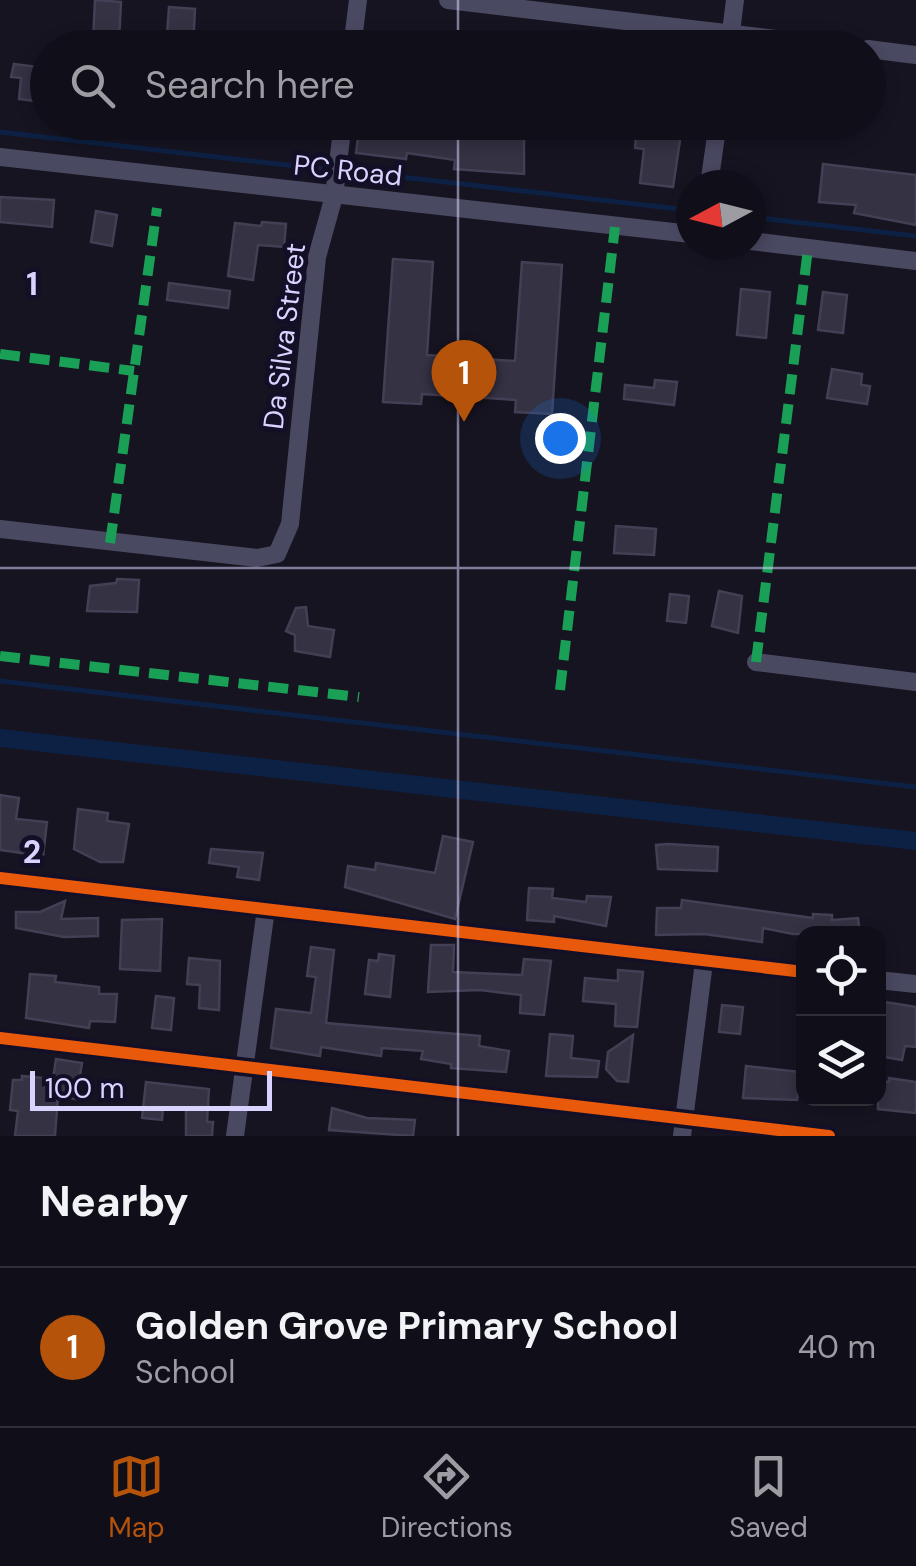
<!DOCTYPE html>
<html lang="en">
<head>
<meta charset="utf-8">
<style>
  :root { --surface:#100f19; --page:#1e1d26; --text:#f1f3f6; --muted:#9c9ca2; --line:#302f38; --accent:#b45309 }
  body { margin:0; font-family:"DM Sans",sans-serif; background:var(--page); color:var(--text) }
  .controls { position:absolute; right:30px; bottom:30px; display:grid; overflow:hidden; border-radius:20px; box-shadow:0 5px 15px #0003 }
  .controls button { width:90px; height:90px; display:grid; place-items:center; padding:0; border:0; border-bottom:2px solid var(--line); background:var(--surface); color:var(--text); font:50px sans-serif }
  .compass { position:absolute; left:676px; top:170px; width:90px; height:90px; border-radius:50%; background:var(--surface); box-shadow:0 5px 15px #0003; rotate:263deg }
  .scale { position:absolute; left:30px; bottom:25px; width:242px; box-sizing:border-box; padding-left:10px; border:5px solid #d9d4ff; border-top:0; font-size:28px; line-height:35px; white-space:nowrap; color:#d9d4ff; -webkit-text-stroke:8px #130f26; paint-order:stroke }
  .you { position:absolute; left:560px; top:438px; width:35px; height:35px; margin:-25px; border:8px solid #fff; border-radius:50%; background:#1a73e8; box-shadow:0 0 0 15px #1a73e833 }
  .badge { display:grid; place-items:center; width:65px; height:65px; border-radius:50%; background:var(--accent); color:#fff; font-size:32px; font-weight:700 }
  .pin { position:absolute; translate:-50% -82px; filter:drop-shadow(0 2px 5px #0008) }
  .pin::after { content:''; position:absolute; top:52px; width:35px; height:30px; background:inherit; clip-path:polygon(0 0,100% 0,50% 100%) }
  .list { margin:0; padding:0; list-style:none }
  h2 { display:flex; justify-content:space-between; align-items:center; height:130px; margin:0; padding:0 40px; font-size:42px }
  h2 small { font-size:32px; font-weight:400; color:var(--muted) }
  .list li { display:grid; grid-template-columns:65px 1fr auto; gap:30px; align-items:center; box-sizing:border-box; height:160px; padding:0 40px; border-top:2px solid var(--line) }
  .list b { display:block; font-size:38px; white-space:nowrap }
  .list p { margin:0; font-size:32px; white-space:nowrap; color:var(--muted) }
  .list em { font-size:32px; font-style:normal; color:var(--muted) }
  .icon { flex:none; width:55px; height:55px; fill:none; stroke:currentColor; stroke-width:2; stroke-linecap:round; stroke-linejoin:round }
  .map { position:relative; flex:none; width:916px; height:1136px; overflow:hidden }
  .search { position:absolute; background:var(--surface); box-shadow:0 5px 15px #0003; left:30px; right:30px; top:30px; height:110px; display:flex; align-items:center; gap:25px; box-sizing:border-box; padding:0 35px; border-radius:55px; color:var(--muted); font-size:38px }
  .sheet { height:290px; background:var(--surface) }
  nav { display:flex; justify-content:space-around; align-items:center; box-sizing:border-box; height:140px; border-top:2px solid var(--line); background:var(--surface); font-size:28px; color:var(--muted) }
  nav a { display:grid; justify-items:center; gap:5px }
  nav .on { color:var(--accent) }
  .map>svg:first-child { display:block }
</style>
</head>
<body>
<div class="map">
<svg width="916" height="1136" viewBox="0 0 916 1136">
  <rect width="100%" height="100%" fill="#161421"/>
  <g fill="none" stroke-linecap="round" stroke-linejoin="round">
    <g stroke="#0d2144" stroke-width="5">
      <polyline points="0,132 322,169"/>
      <polyline points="349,171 687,210"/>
      <polyline points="751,217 916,236"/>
      <polyline points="0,681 916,787"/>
    </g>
    <polyline stroke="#0d2144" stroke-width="18" points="0,738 916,841"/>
  </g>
  <g fill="#343243" stroke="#433f54" stroke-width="2.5">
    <polygon points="95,0 121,2 119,41 93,40"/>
    <polygon points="169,7 195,9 193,48 166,48"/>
    <polygon points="14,64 46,68 42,102 19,99 21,78 11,77"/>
    <polygon points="360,122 399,122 458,131 459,122 490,122 490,128 524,133 524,174 454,169 455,160 407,153 406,159 356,153"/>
    <polygon points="637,124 682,127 673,187 640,183 644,149 635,148"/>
    <polygon points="823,164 916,175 916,225 854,213 856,205 819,202"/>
    <polygon points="0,197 54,200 52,227 0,222"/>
    <polygon points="96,211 117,215 112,246 91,242"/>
    <polygon points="262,222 286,224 284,247 258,245 253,280 228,276 235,223 261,226"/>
    <polygon points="393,259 433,262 427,355 515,361 522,262 562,265 552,414 515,412 516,400 422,394 421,404 383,402"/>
    <polygon points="169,283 230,291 228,308 167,300"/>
    <polygon points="741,289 770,292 766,338 737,335"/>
    <polygon points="823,292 847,295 843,333 818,330"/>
    <polygon points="832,369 862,374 861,385 870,386 867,404 827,398"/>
    <polygon points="655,380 677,382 674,405 624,399 625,385 654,388"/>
    <polygon points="616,526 656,529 654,555 614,553"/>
    <polygon points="117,579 139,580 137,612 87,611 90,586 116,583"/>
    <polygon points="719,591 742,596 738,633 712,626"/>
    <polygon points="670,594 689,596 686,623 667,621"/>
    <polygon points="306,607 308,626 334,630 330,657 295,651 295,635 286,631 296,608"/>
    <polygon points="0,795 19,798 16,819 47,822 43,856 0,850"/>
    <polygon points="78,809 108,813 107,821 129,824 123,862 100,862 74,849"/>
    <polygon points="443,836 473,842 455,919 345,887 348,866 375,870 376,863 435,873"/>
    <polygon points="668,844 718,847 717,871 658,869 656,845"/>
    <polygon points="211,849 263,853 259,880 237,877 239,867 209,863"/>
    <polygon points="529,888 553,889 552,898 586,902 587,896 611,897 606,926 554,916 554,922 527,920"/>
    <polygon points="682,900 813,918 813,914 832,915 832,920 858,918 860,934 793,934 763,928 762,942 704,934 656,935 657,908 681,908"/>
    <polygon points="65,901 61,919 98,918 98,936 64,937 16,928 16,912 40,912"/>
    <polygon points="162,919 160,971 120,969 122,920"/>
    <polygon points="431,945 454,945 453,972 522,975 524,959 551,961 544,1015 520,1013 521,995 480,990 428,992"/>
    <polygon points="311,947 334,950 326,1023 480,1036 479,1046 509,1051 506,1072 451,1068 451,1064 421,1059 423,1051 382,1048 381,1056 321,1047 320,1056 271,1048 276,1009 311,1013 316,977 307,976"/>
    <polygon points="379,954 394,956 390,997 365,994 369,960 378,961"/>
    <polygon points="189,958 220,961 219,1010 199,1008 200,985 187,984"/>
    <polygon points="618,970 643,972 637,1027 615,1026 616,1004 583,1001 585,978 618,981"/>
    <polygon points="30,974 56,976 55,982 99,987 99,994 117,994 115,1022 90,1021 89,1028 26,1018"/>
    <polygon points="156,996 174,998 171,1030 152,1028"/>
    <polygon points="885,1002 916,1007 916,1047 905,1046 902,1060 878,1056"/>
    <polygon points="722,1005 743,1007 740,1034 719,1032"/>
    <polygon points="550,1034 573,1036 571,1058 599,1061 597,1077 546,1076"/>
    <polygon points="633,1035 628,1082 617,1081 606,1069 608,1052"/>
    <polygon points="56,1059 82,1063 76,1099 58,1096 55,1136 15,1136 18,1111 10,1110 13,1080 22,1080 22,1076 53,1079"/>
    <polygon points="746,1066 801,1072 797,1100 743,1098"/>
    <polygon points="889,1078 916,1082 916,1113 878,1109 878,1081 889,1082"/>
    <polygon points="146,1082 209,1089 207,1122 213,1122 212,1136 186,1136 186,1110 163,1108 162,1120 142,1118"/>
    <polygon points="332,1108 367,1118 415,1120 413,1136 329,1130"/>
  </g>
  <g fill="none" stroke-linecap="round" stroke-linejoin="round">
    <g stroke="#4a4962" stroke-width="18">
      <polyline points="448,0 852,48"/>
      <polyline points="352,48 358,0"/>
      <polyline points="729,48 735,0"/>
      <polyline points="868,49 916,55"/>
      <polyline points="0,157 691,234"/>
      <polyline points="709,185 718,122"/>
      <polyline points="751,241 916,261"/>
      <polyline points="0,529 257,558 277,554 290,524 317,257 334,196 343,122"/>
      <polyline points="756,662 916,682"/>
      <polyline points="0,878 804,972"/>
      <polyline points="878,980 916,984"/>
      <polyline points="0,1038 829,1136"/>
      <polyline points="235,1136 266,909"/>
      <polyline points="682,1136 704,962"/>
    </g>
    <g stroke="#1a9f57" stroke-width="10" stroke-dasharray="20 10" stroke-linecap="butt">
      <polyline points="0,354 134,371"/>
      <polyline points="110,543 157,208"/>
      <polyline points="0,656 359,697"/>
      <polyline points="756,662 808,249"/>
      <polyline points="560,690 615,227"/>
    </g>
    <g stroke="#130f26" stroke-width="19">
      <g id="cycleway">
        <polyline points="0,878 804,972"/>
        <polyline points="0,1038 829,1136"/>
      </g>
    </g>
    <use href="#cycleway" stroke="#e8590c" stroke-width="12"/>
  </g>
  <path fill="none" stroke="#d9d4ff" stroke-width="2.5" stroke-opacity="0.55" d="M458,0v48M458,122v1014M0,568h916"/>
  <g text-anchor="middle" stroke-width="10" stroke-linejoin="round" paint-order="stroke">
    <g font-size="28" fill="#d9d4ff" stroke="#130f26">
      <text transform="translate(348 170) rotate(6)" y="10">PC Road</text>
      <text transform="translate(284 336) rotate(-83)" y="10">Da Silva Street</text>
    </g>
  </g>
  <g font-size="32" text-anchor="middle" font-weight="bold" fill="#d9d4ff" stroke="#130f26" stroke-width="10" stroke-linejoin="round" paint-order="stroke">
    <text x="32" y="295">1</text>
    <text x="32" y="863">2</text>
  </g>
</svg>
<div class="controls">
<button><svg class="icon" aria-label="locate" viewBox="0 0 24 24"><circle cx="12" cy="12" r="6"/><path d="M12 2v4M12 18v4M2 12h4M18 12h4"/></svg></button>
<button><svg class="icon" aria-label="layers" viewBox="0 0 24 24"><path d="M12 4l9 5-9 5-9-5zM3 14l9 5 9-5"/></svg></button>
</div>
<svg class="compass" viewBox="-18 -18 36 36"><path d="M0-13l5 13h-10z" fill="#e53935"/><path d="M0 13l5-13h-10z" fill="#9c9ca2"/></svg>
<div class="scale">100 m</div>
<div class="you"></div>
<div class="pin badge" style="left:464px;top:422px">1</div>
<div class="search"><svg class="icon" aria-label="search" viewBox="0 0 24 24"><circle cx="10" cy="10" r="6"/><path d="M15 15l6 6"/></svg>Search here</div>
</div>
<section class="sheet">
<h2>Nearby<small></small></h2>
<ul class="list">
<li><span class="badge">1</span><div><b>Golden Grove Primary School</b><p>School</p></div><em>40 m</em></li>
</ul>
</section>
<nav>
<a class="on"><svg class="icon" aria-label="map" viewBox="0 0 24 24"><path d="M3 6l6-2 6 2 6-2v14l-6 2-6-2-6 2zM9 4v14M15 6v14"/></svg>Map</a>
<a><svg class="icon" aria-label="directions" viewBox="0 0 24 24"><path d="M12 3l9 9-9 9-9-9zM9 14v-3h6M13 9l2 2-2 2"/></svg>Directions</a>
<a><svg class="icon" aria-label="saved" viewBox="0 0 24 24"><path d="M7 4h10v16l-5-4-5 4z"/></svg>Saved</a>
</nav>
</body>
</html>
